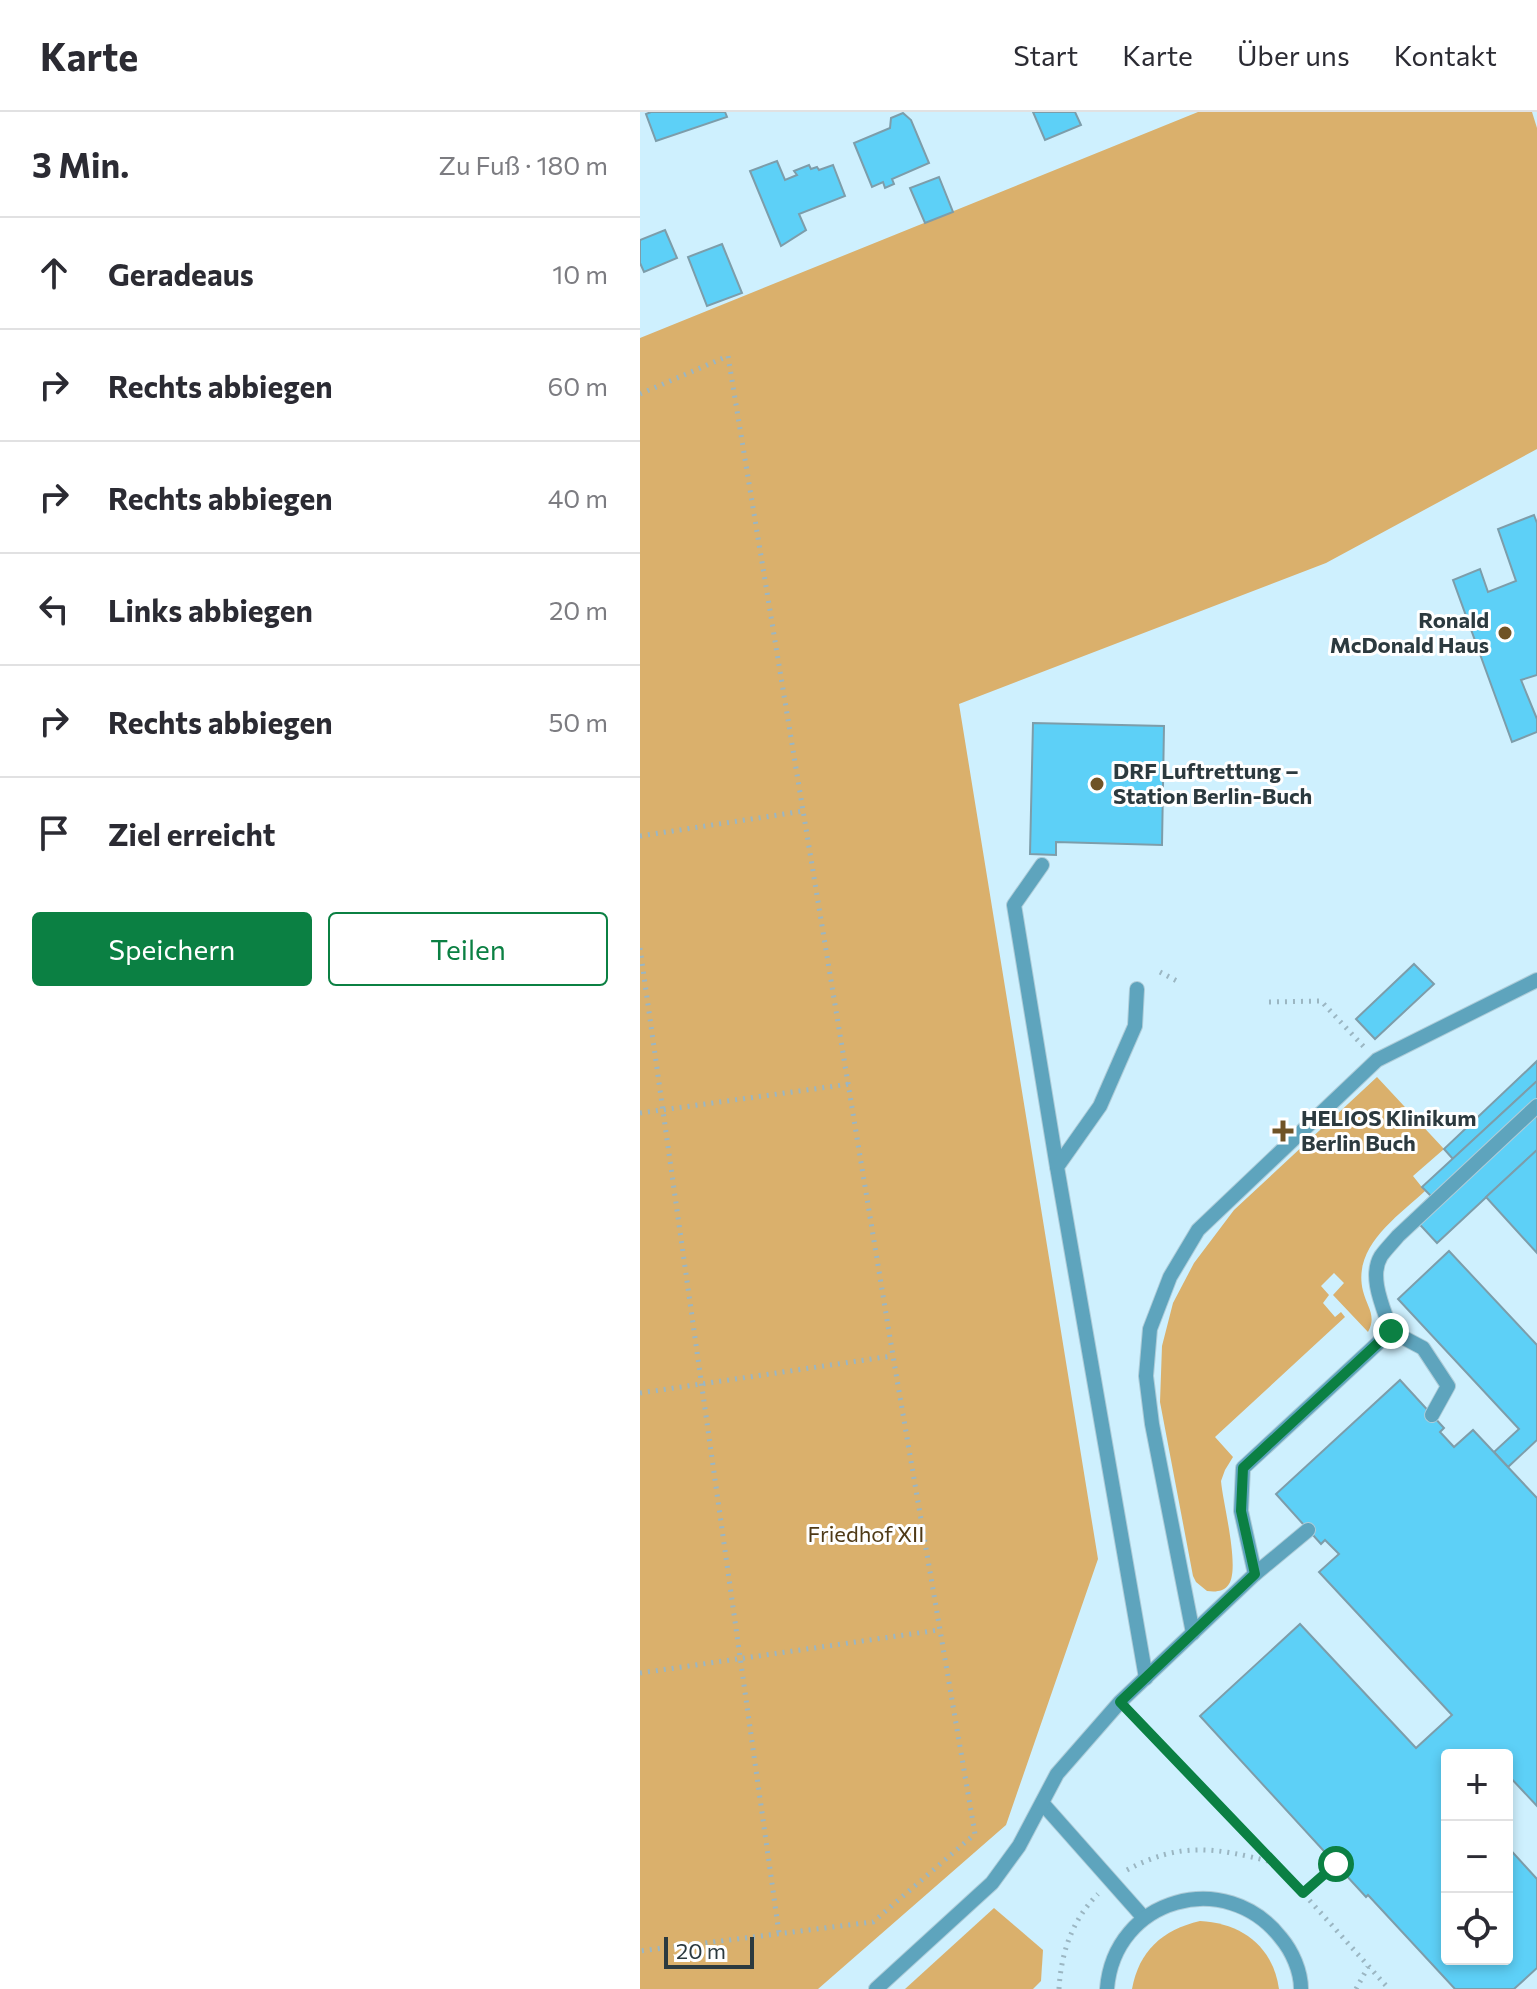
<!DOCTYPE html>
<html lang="de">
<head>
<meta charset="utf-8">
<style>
  :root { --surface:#fff; --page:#f2f2f3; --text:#2b2b33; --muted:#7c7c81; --line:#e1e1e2; --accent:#0b8043 }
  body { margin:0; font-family:Commissioner,sans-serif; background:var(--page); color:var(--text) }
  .controls { position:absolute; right:24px; bottom:24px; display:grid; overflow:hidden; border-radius:8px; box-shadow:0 4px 12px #0003 }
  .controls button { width:72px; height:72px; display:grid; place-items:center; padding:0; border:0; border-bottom:2px solid var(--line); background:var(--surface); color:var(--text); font:40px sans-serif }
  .scale { position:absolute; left:24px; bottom:20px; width:90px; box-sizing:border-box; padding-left:8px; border:4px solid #2c3a3f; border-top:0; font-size:22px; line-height:28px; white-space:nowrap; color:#2c3a3f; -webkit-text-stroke:6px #fff; paint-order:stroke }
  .stop { position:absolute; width:24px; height:24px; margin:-18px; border:6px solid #0b8043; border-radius:50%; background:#fff }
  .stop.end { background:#0b8043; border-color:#fff; box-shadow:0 2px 8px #0008 }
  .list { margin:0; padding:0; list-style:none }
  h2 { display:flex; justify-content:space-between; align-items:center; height:104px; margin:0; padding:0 32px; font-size:34px }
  h2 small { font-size:26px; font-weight:400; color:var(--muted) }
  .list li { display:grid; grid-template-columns:52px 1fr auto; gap:24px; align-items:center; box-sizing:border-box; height:112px; padding:0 32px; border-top:2px solid var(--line) }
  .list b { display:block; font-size:30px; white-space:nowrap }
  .list em { font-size:26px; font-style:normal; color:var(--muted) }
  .actions { display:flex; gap:16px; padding:24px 32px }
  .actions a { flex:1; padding:18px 0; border:2px solid var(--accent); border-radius:8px; text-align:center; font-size:28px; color:var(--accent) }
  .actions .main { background:var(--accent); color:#fff }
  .icon { flex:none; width:44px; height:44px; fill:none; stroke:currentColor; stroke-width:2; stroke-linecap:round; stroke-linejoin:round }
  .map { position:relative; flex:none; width:897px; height:1877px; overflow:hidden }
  header { display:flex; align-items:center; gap:48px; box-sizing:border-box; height:112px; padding:0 40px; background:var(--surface); border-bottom:2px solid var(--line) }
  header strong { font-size:38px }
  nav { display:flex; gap:44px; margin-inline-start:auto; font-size:28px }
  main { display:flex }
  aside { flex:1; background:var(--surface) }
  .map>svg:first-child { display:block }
</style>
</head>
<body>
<header>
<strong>Karte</strong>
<nav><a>Start</a><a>Karte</a><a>Über uns</a><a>Kontakt</a></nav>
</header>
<main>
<aside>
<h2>3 Min.<small>Zu Fuß · 180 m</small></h2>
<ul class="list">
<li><svg class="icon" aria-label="ahead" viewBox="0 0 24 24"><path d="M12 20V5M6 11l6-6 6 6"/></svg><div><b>Geradeaus</b></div><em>10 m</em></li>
<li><svg class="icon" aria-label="right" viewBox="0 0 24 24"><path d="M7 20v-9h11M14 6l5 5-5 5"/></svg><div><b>Rechts abbiegen</b></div><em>60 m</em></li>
<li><svg class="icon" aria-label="right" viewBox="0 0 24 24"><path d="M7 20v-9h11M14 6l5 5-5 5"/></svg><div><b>Rechts abbiegen</b></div><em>40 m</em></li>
<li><svg class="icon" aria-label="left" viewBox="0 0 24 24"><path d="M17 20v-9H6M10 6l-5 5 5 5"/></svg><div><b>Links abbiegen</b></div><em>20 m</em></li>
<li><svg class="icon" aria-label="right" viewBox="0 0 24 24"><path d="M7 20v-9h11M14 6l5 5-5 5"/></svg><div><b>Rechts abbiegen</b></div><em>50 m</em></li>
<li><svg class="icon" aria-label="arrive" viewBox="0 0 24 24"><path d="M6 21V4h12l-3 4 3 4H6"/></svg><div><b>Ziel erreicht</b></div></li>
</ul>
<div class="actions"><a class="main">Speichern</a><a>Teilen</a></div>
</aside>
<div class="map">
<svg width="897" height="1877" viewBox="0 0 897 1877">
  <rect width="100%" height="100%" fill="#cef0fe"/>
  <g fill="#dab06c">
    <polygon points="558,0 892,0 897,16 897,337 686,451 319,592 458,1447 366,1713 178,1877 0,1877 0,226"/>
    <path d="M737,965l67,72 -31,27 12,15c-28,26 -73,56 -62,100 4,16 14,25 5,41l-35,-37 11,-12 -10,-10 -13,13 8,9 -6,8 12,14 6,-5 4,5 -130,120 18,20 -8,13 -4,11c2,23 19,86 8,103 -5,8 -14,8 -22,7l-11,-9 -3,-6 -33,-174 2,-56 11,-43 21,-40 40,-53z"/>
    <polygon points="354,1796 403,1838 401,1869 393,1877 265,1877"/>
    <path d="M560,1809c41,2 73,25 79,68h-147c7,-38 30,-59 68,-68z"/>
  </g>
  <g fill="#5dd0f7" stroke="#7d9daa" stroke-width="2">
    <polygon points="11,0 85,0 87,5 16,29 6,2"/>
    <polygon points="393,0 435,0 441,13 405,28"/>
    <polygon points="263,1 271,8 289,51 252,67 254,72 245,76 243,70 232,75 214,31 250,16 251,6"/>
    <polygon points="137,49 145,68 157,63 154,59 169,53 171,57 177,55 179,58 193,53 205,84 159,102 166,118 141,134 110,59"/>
    <polygon points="299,65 313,100 285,111 270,76"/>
    <polygon points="25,118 37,146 4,160 0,151 0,128"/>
    <polygon points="82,132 102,181 67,194 48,145"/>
    <polygon points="894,403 897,411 897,563 881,568 897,607 897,620 872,630 813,468 840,457 848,480 876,469 858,417"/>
    <polygon points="393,611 524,614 522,733 416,730 416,743 390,742"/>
    <polygon points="774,852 794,872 735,927 716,907"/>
    <polygon points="897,949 897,969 813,1047 804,1037"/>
    <polygon points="897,969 897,1038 797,1131 771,1103 791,1084 782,1075"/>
    <polygon points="897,1038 897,1141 846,1085"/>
    <polygon points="809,1139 897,1233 897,1328 868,1355 854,1340 879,1317 758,1187"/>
    <polygon points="760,1268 804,1316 800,1320 814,1335 833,1318 897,1386 897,1694 867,1662 867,1643 807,1643 807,1847 867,1847 867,1734 897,1767 897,1856 874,1877 815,1877 728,1783 726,1785 560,1604 660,1512 776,1636 812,1603 679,1460 699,1442 685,1428 681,1432 636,1382"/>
  </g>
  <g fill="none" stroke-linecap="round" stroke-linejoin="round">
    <g stroke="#aeccd8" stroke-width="16">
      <g id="lane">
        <polyline points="402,753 374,793 417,1055"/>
        <polyline points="497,877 495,914 460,994 417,1055 506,1566"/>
        <polyline points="751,1219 783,1236 808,1274 792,1303"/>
        <path d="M615,1462l-14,-63 2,-43 148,-137c-7,-22 -23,-54 -10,-75 5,-7 12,-14 17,-20l139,-130"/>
        <polyline points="553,1521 512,1312 506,1264 510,1217 530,1165 558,1118 737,948 897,868"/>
        <polyline points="403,1692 504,1806"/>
        <polyline points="236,1877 352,1771 379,1734 417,1662 480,1590 615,1462 668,1418"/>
        <path d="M467,1877c7,-91 119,-122 174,-51 11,13 20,33 20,51"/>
      </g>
    </g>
    <g stroke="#9bb6c2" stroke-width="5" stroke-dasharray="2 6" stroke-linecap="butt">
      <polyline points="0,282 88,244 253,1244 335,1722 233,1810 0,1839"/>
      <polyline points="0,724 164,699"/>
      <polyline points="0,836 139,1821"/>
      <polyline points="520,860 537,869"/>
      <polyline points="629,890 681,889 724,935"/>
      <polyline points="0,1001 210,972"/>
      <polyline points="0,1281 252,1244"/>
      <polyline points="0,1561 299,1518"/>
      <polyline points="493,1603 663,1781 749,1877"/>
      <path d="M487,1758c54,-29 89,-22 145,-8"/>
      <polyline points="663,1781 696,1752"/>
      <path d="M419,1877c2,-36 13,-69 39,-95"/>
      <polyline points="716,1877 728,1855"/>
    </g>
    <use href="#lane" stroke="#5ea4bd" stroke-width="14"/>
  </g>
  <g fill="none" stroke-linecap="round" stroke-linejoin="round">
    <polyline stroke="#0b8043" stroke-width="10" points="696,1752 663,1781 480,1590 615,1462 601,1399 603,1356 751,1219"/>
  </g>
  <g fill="#6f5326" stroke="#fff" stroke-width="3">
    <circle cx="865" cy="521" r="8"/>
    <circle cx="457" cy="672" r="8"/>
    <path d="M639 1007h8v8h8v8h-8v8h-8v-8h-8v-8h8z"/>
  </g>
  <g text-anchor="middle" stroke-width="6" stroke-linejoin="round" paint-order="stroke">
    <g font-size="22" font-weight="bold" fill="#2c3a3f" stroke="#fff" text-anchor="start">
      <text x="849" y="516" text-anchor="end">Ronald<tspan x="849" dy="25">McDonald Haus</tspan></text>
      <text x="473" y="667">DRF Luftrettung –<tspan x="473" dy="25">Station Berlin-Buch</tspan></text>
      <text x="661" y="1014">HELIOS Klinikum<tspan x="661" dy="25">Berlin Buch</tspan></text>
    </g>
    <g font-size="22" fill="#4f3a17" stroke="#fff">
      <text x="226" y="1430">Friedhof XII</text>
    </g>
  </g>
</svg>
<div class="controls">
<button>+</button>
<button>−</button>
<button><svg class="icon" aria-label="locate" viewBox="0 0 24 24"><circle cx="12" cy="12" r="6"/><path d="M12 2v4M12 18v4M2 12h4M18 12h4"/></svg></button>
</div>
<div class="scale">20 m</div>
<div class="stop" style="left:696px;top:1752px"></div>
<div class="stop end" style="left:751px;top:1219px"></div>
</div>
</main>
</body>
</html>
